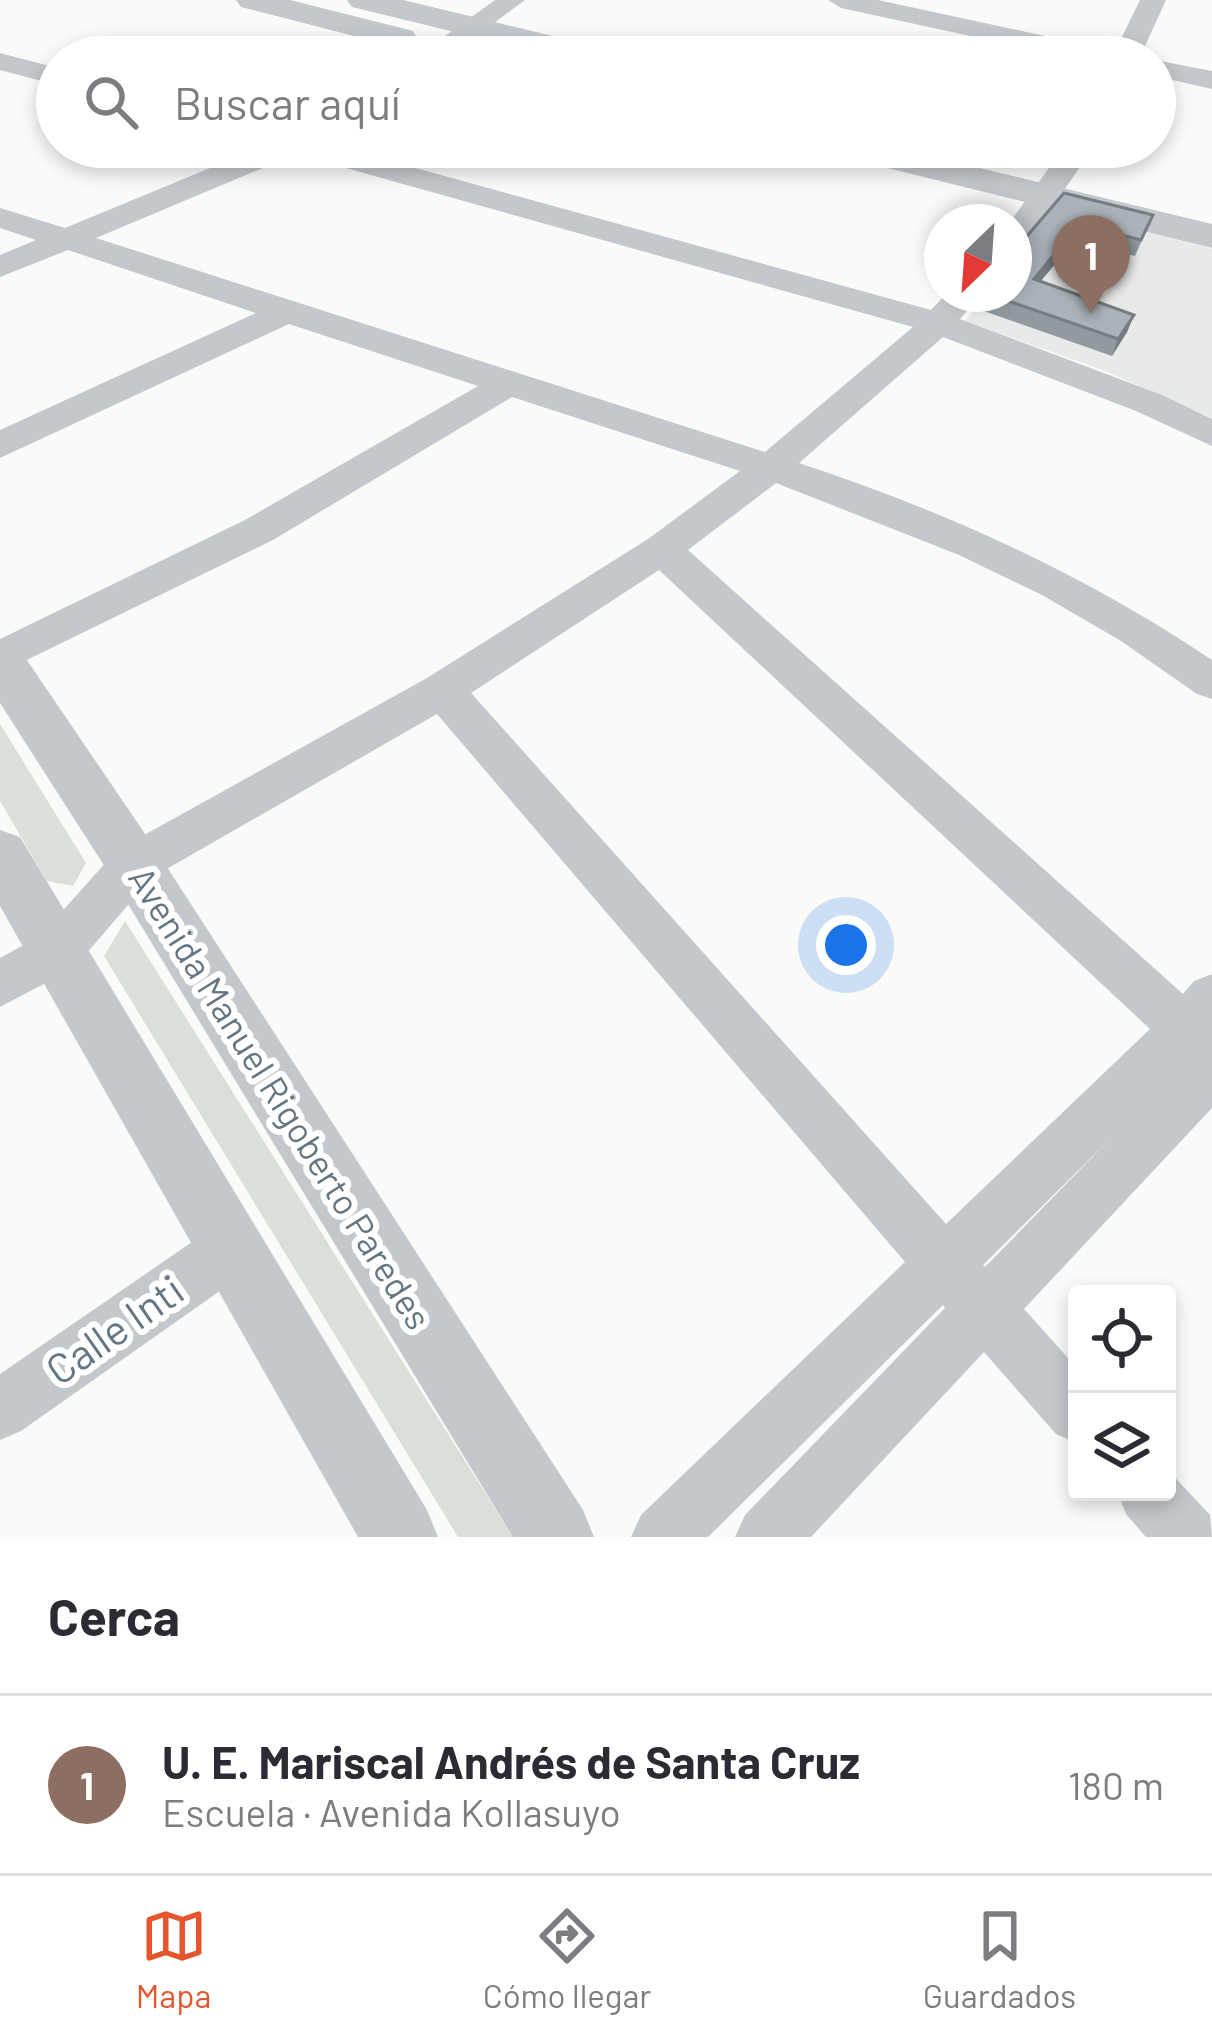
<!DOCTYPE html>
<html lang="es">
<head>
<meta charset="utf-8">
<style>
  :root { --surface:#fff; --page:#f7f7f7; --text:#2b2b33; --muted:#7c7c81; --line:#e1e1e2; --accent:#e4572e }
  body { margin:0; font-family:Barlow,sans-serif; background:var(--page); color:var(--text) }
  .controls { position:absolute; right:36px; bottom:36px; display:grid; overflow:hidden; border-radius:12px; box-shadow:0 6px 18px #0003 }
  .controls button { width:108px; height:108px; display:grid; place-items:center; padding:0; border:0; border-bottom:3px solid var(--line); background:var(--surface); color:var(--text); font:60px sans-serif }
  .compass { position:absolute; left:924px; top:204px; width:108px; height:108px; border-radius:50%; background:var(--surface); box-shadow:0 6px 18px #0003; rotate:205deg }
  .you { position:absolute; left:846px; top:945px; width:42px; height:42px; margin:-30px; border:9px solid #fff; border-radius:50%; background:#1a73e8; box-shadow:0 0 0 18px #1a73e833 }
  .badge { display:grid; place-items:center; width:78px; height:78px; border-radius:50%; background:var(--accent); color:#fff; font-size:39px; font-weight:700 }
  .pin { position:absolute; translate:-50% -99px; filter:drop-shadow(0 3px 6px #0008) }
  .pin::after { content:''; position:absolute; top:63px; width:42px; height:36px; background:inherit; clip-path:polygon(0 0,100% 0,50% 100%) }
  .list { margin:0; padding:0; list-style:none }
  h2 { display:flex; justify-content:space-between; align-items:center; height:156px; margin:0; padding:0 48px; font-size:51px }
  h2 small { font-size:39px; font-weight:400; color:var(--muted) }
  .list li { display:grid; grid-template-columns:78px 1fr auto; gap:36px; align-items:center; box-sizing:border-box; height:180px; padding:0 48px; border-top:3px solid var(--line) }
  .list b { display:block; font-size:45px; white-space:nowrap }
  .list p { margin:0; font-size:39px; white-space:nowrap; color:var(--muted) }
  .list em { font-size:39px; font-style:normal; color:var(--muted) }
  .icon { flex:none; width:66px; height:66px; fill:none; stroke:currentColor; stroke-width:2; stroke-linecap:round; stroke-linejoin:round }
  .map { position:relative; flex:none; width:1212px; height:1537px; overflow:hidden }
  .search { position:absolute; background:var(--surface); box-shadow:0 6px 18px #0003; left:36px; right:36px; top:36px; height:132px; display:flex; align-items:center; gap:30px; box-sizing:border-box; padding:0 42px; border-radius:66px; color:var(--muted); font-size:45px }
  .sheet { height:336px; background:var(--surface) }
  nav { display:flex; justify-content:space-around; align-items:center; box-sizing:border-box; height:168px; border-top:3px solid var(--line); background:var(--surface); font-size:33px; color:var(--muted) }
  nav a { display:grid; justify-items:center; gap:6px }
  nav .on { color:var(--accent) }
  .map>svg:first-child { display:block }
</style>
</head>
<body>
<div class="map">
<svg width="1212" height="1537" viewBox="0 0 1212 1537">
  <rect width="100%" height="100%" fill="#fafaf8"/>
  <polygon fill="#e8e9e9" points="1059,209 1212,249 1212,418 1100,369 965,321 987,294 1014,294"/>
  <g fill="#dadfd7">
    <polygon points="0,724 86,863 73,886 47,881 0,801"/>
    <polygon points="125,921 513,1537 458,1537 104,956"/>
  </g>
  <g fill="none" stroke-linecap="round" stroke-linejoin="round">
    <g fill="#c3c8cc" fill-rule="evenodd">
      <polygon points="495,0 525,0 448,57 416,57"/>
      <polygon points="828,0 878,0 1115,51 1140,0 1166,0 1140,57 1068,57 841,8"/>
      <polygon points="0,53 57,68 57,85 0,70"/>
      <polygon points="1155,60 1212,71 1212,89 1155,76"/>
      <path d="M261,147h78l592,163 15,-16h36l-22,25 202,76 50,24v27l-76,-35 -193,-74 -144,126c146,48 285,111 413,197v39l-15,-5 -76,-53 -79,-46 -83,-40 -183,-72 -88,67 495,444 11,-13 18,-7v134l-188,201 53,59v75l-21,-9 -72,-82 -173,185h-76l10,-22 200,-207 -2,-3 -235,232h-77l10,-22 264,-253 -468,-548 -286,164 -77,90 -74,39v-49l40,-22 77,-86 310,-172 221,-139 92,-68 -228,-74 -239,143 -273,133v-34l245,-119 233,-134 -189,-62 -289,134v-28l256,-117 -188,-63 -68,27v-22l36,-15 -36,-12v-20l65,20zM296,154l617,173 -148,125 -669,-214zM659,570l491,459 -204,195 -475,-531zM1110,1139l-125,128 -2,-2z"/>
      <polygon points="1064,147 1094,147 1025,246 1014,249 1014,222 1010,222"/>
      <polygon points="231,1221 251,1229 259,1249 251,1269 21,1431 0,1440 0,1374 211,1229"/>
      <polygon points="1167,1469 1210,1515 1212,1537 1146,1537 1126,1514 1117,1492 1167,1492"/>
    </g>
    <g fill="#c3c8cc" fill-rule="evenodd">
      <polygon points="236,0 290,0 413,31 417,38 401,48 241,7"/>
      <polygon points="347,0 403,0 610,50 615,57 557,57 352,7"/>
      <polygon points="830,147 893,147 1212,224 1212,248 835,155"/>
      <polygon points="0,641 18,647 154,847 583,1510 594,1537 513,1537 114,881 0,703"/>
      <polygon points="0,830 20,837 427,1510 438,1537 358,1537 0,906"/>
    </g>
  </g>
  <polygon fill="#929a9f" points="1064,193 1153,215 1135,256 1074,241 1041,281 1134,315 1127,332 1112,356 975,308 979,294 1014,294"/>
  <g fill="#777d82">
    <polygon points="1079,224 1074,241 1029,295 1034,279"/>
    <polygon points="1134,315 1127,332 1112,356 1118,339"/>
  </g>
  <polygon fill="#aab3b9" stroke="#777d82" stroke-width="3" points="1064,193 1153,215 1141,240 1079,224 1034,279 1134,315 1118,339 988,294 1014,294 1014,251"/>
  <g text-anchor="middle" stroke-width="12" stroke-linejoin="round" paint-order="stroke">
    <g font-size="36" fill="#657683" stroke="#fff">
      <text transform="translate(280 1098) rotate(58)" y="13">Avenida Manuel Rigoberto Paredes</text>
    </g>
    <g font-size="42" fill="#657683" stroke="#fff">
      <text transform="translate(115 1330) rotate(-35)" y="15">Calle Inti</text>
    </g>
  </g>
</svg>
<div class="controls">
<button><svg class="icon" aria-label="locate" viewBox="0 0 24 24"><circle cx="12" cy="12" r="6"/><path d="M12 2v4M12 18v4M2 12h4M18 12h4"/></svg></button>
<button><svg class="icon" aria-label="layers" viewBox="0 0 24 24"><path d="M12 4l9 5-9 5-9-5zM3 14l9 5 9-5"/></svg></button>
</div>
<svg class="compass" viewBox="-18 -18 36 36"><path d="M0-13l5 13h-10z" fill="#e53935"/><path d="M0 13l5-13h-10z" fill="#7c7c81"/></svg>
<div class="you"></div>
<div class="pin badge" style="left:1091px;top:314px;background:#8d6e63">1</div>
<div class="search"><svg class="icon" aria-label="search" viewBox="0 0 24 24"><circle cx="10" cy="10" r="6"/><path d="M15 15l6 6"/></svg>Buscar aquí</div>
</div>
<section class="sheet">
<h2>Cerca<small></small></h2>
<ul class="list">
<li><span class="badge" style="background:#8d6e63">1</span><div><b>U. E. Mariscal Andrés de Santa Cruz</b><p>Escuela · Avenida Kollasuyo</p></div><em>180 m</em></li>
</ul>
</section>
<nav>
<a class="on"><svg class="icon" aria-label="map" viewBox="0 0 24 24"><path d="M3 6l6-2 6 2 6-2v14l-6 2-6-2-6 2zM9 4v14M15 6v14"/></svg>Mapa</a>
<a><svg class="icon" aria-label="directions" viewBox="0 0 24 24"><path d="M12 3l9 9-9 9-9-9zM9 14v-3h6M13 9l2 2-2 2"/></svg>Cómo llegar</a>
<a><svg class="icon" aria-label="saved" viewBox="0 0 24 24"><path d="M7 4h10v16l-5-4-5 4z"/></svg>Guardados</a>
</nav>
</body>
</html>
